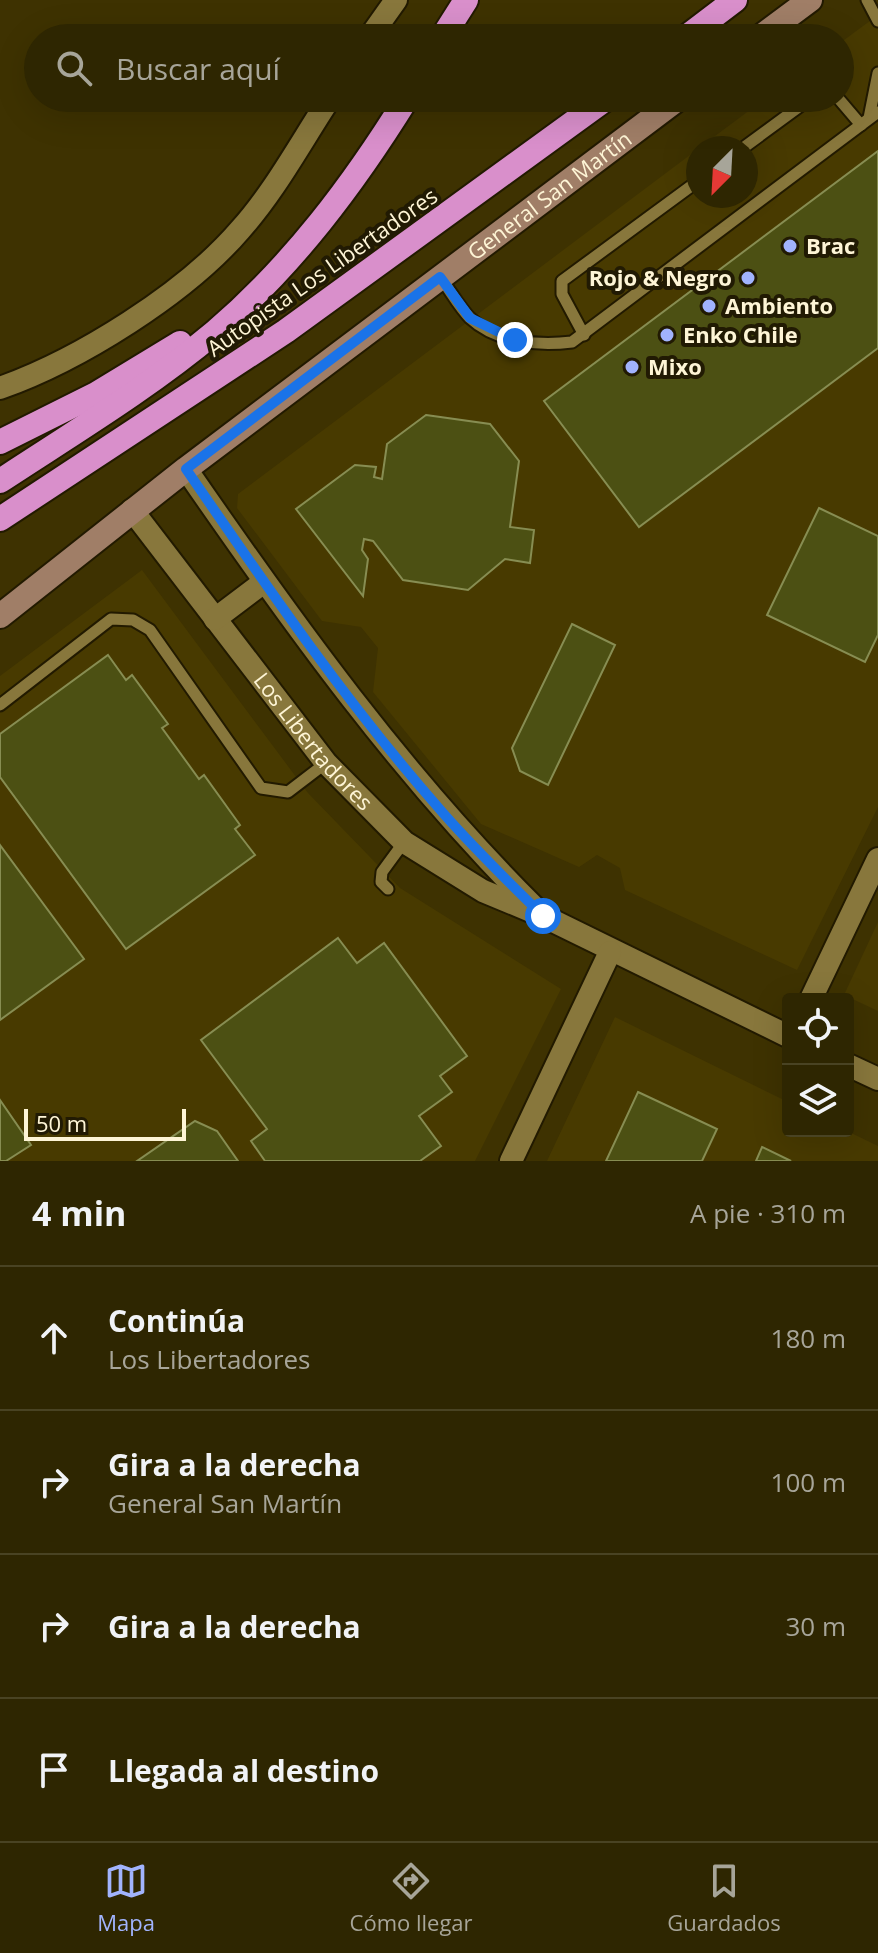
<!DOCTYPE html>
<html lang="es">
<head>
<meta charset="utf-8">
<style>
  :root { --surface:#2e2601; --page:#362e0b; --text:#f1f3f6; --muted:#a7a599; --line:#494323; --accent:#a1b3fd }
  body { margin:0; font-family:"Open Sans",sans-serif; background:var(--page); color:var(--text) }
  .controls { position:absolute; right:24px; bottom:24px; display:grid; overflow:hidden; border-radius:8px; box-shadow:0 8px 32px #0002 }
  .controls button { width:72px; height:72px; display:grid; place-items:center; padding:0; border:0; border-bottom:2px solid var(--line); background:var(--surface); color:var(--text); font:40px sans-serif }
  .compass { position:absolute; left:686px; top:136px; width:72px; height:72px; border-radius:50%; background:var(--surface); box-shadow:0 8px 32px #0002; rotate:204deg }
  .scale { position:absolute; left:24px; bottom:20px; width:162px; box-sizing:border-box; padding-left:8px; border:4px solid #fef5d6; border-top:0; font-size:22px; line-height:28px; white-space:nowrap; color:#fef5d6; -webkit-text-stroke:6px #211a03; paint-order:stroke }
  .stop { position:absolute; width:24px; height:24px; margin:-18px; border:6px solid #1a73e8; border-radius:50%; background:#fff }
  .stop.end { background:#1a73e8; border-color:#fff; box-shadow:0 2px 8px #0008 }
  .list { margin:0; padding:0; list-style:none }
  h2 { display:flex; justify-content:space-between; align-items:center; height:104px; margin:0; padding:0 32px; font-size:34px }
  h2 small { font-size:26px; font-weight:400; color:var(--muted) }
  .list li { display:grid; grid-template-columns:52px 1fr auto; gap:24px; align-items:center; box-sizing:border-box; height:144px; padding:0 32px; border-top:2px solid var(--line) }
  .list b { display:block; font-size:30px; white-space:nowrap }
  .list p { margin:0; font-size:26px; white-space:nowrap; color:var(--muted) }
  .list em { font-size:26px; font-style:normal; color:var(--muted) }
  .icon { flex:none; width:44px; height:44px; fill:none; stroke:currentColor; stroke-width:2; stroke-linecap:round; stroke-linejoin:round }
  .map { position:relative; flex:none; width:878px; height:1161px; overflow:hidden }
  .search { position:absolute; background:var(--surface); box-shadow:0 8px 32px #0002; left:24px; right:24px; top:24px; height:88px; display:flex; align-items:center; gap:20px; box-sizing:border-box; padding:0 28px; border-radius:44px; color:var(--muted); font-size:30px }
  .sheet { height:680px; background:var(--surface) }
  nav { display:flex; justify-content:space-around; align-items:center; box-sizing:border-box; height:112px; border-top:2px solid var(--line); background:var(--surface); font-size:22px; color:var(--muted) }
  nav a { display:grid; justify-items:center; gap:4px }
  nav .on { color:var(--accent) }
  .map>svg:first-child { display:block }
</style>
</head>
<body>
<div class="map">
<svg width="878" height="1161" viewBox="0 0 878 1161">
  <rect width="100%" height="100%" fill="#3e3201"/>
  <g fill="#483a00">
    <polygon points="878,15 878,807 797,970 625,890 620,868 597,855 579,867 481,824 373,692 378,648 361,627 322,621 237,508 238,494 698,149 698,196 746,196 746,148 699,148 766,98 840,98 840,43"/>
    <polygon points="142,570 308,793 400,888 561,989 475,1161 0,1161 0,676"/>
    <polygon points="878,922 878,1011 844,995"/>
    <polygon points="615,1017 788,1102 788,1131 847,1131 878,1146 878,1161 547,1161"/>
  </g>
  <g fill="#4c5013" stroke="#878d52" stroke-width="2">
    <polygon points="878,151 878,348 639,527 544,401"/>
    <polygon points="426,415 490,424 519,461 510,527 534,530 530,563 505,559 468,590 403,580 373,541 364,539 362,550 368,559 363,596 296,509 355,465 376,467 374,477 382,479 387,444"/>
    <polygon points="819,508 878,536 878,635 865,662 767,615"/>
    <polygon points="572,624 615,645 548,785 520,771 512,748"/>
    <polygon points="108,655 126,680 132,675 168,724 162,728 199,779 204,775 240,825 235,829 255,855 126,949 0,777 0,734"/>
    <polygon points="0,845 84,959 0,1020"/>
    <polygon points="338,938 357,963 384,943 467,1056 440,1076 452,1092 419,1116 441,1146 420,1161 265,1161 251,1141 267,1129 201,1040"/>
    <polygon points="638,1092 717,1129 702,1161 606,1161"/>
    <polygon points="0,1100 31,1145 6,1161 0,1161"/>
    <polygon points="195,1121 217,1131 238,1161 137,1161"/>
    <polygon points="762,1147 791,1161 756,1161"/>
  </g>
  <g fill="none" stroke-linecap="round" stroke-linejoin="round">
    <g stroke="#221a00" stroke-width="15">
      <g id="lane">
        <polyline points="867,0 878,21"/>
        <polyline points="838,98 861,125"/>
        <polyline points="869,118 878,73"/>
        <polyline points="743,148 811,98"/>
        <path d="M440,277c10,13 19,30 30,41 27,25 69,28 102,24l306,-230"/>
        <polyline points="584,335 562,294 562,281 698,181"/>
        <polyline points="0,705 111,619 133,620 150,630 261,788 288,792 326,763"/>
        <polyline points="388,889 381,882 382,872 404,842"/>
      </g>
    </g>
    <g stroke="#221a00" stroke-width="26">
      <g id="street">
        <polyline points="369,38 396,0"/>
        <path d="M0,388c79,-28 185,-94 240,-158 35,-39 61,-88 90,-132"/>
        <path d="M186,469c107,155 216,307 350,440"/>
        <path id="s1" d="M132,510l194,253 78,79 79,49 60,25 245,120"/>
        <polyline points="215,619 264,582"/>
        <polyline points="811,999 878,859"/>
        <polyline points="848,1065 878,1079"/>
        <polyline points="511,1161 610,952"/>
      </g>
    </g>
    <g stroke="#221a00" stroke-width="28">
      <g id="secondary">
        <polyline points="759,38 810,0"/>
        <path id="s2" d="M0,616l186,-147 493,-371"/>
      </g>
    </g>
    <g stroke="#221a00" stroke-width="28">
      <g id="highway">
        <polyline points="442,38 466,0"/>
        <polyline points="685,38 735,0"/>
        <polyline points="0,442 96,394 180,343"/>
        <path d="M0,481c73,-48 148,-93 215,-149 78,-67 138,-147 192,-234"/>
        <polyline points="0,519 286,331 607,98"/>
      </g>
    </g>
    <use href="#lane" stroke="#88773c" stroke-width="11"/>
    <use href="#street" stroke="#88773c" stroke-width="22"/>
    <use href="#secondary" stroke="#a07e67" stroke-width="24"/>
    <use href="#highway" stroke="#d98fcb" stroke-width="24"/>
  </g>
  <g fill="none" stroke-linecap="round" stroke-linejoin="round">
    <path stroke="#1a73e8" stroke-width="10" d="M515,340l-45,-22 -30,-41 -254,192c79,115 159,232 251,337 33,39 70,74 106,110"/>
  </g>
  <g fill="#a1b3fd" stroke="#211a03" stroke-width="3">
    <circle cx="790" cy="246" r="8"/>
    <circle cx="748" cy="278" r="8"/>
    <circle cx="709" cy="306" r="8"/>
    <circle cx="667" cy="335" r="8"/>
    <circle cx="632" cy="367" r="8"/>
  </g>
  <g text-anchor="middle" stroke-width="8" stroke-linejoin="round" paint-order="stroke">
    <g font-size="22" fill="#fef5d6" stroke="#211a03">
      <text dy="8" stroke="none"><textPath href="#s2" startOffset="692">General San Martín</textPath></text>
      <text transform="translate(322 272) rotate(-35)" y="8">Autopista Los Libertadores</text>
      <text dy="8" stroke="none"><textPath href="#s1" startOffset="294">Los Libertadores</textPath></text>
    </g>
    <g font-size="22" font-weight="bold" fill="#fef5d6" stroke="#211a03" text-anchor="start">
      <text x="806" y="254">Brac</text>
      <text x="732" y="286" text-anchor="end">Rojo &amp; Negro</text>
      <text x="725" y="314">Ambiento</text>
      <text x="683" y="343">Enko Chile</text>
      <text x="648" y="375">Mixo</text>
    </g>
  </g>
</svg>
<div class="controls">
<button><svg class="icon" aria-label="locate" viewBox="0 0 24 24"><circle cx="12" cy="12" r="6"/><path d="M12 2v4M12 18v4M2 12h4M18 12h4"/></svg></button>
<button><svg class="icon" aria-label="layers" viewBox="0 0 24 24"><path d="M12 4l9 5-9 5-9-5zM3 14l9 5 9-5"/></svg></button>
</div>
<svg class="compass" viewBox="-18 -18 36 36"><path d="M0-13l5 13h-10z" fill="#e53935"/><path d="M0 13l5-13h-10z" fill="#a7a599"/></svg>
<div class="scale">50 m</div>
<div class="stop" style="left:543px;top:916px"></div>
<div class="stop end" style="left:515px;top:340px"></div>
<div class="search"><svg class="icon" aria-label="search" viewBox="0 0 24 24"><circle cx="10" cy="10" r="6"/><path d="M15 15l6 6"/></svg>Buscar aquí</div>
</div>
<section class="sheet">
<h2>4 min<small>A pie · 310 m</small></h2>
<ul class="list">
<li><svg class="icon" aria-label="ahead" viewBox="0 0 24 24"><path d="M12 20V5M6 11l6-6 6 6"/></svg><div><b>Continúa</b><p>Los Libertadores</p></div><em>180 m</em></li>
<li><svg class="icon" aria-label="right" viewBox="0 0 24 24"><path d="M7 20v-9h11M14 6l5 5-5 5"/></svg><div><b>Gira a la derecha</b><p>General San Martín</p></div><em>100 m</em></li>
<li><svg class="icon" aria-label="right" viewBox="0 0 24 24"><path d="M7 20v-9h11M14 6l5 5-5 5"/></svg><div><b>Gira a la derecha</b></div><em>30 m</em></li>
<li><svg class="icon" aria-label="arrive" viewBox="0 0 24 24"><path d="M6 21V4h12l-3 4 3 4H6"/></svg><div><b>Llegada al destino</b></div></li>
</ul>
</section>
<nav>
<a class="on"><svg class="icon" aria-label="map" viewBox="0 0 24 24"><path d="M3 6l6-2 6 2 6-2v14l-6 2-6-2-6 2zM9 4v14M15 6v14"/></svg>Mapa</a>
<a><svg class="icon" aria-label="directions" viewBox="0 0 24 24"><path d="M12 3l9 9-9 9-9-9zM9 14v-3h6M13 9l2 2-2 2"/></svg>Cómo llegar</a>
<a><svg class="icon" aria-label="saved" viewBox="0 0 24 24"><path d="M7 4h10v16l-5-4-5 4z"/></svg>Guardados</a>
</nav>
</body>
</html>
